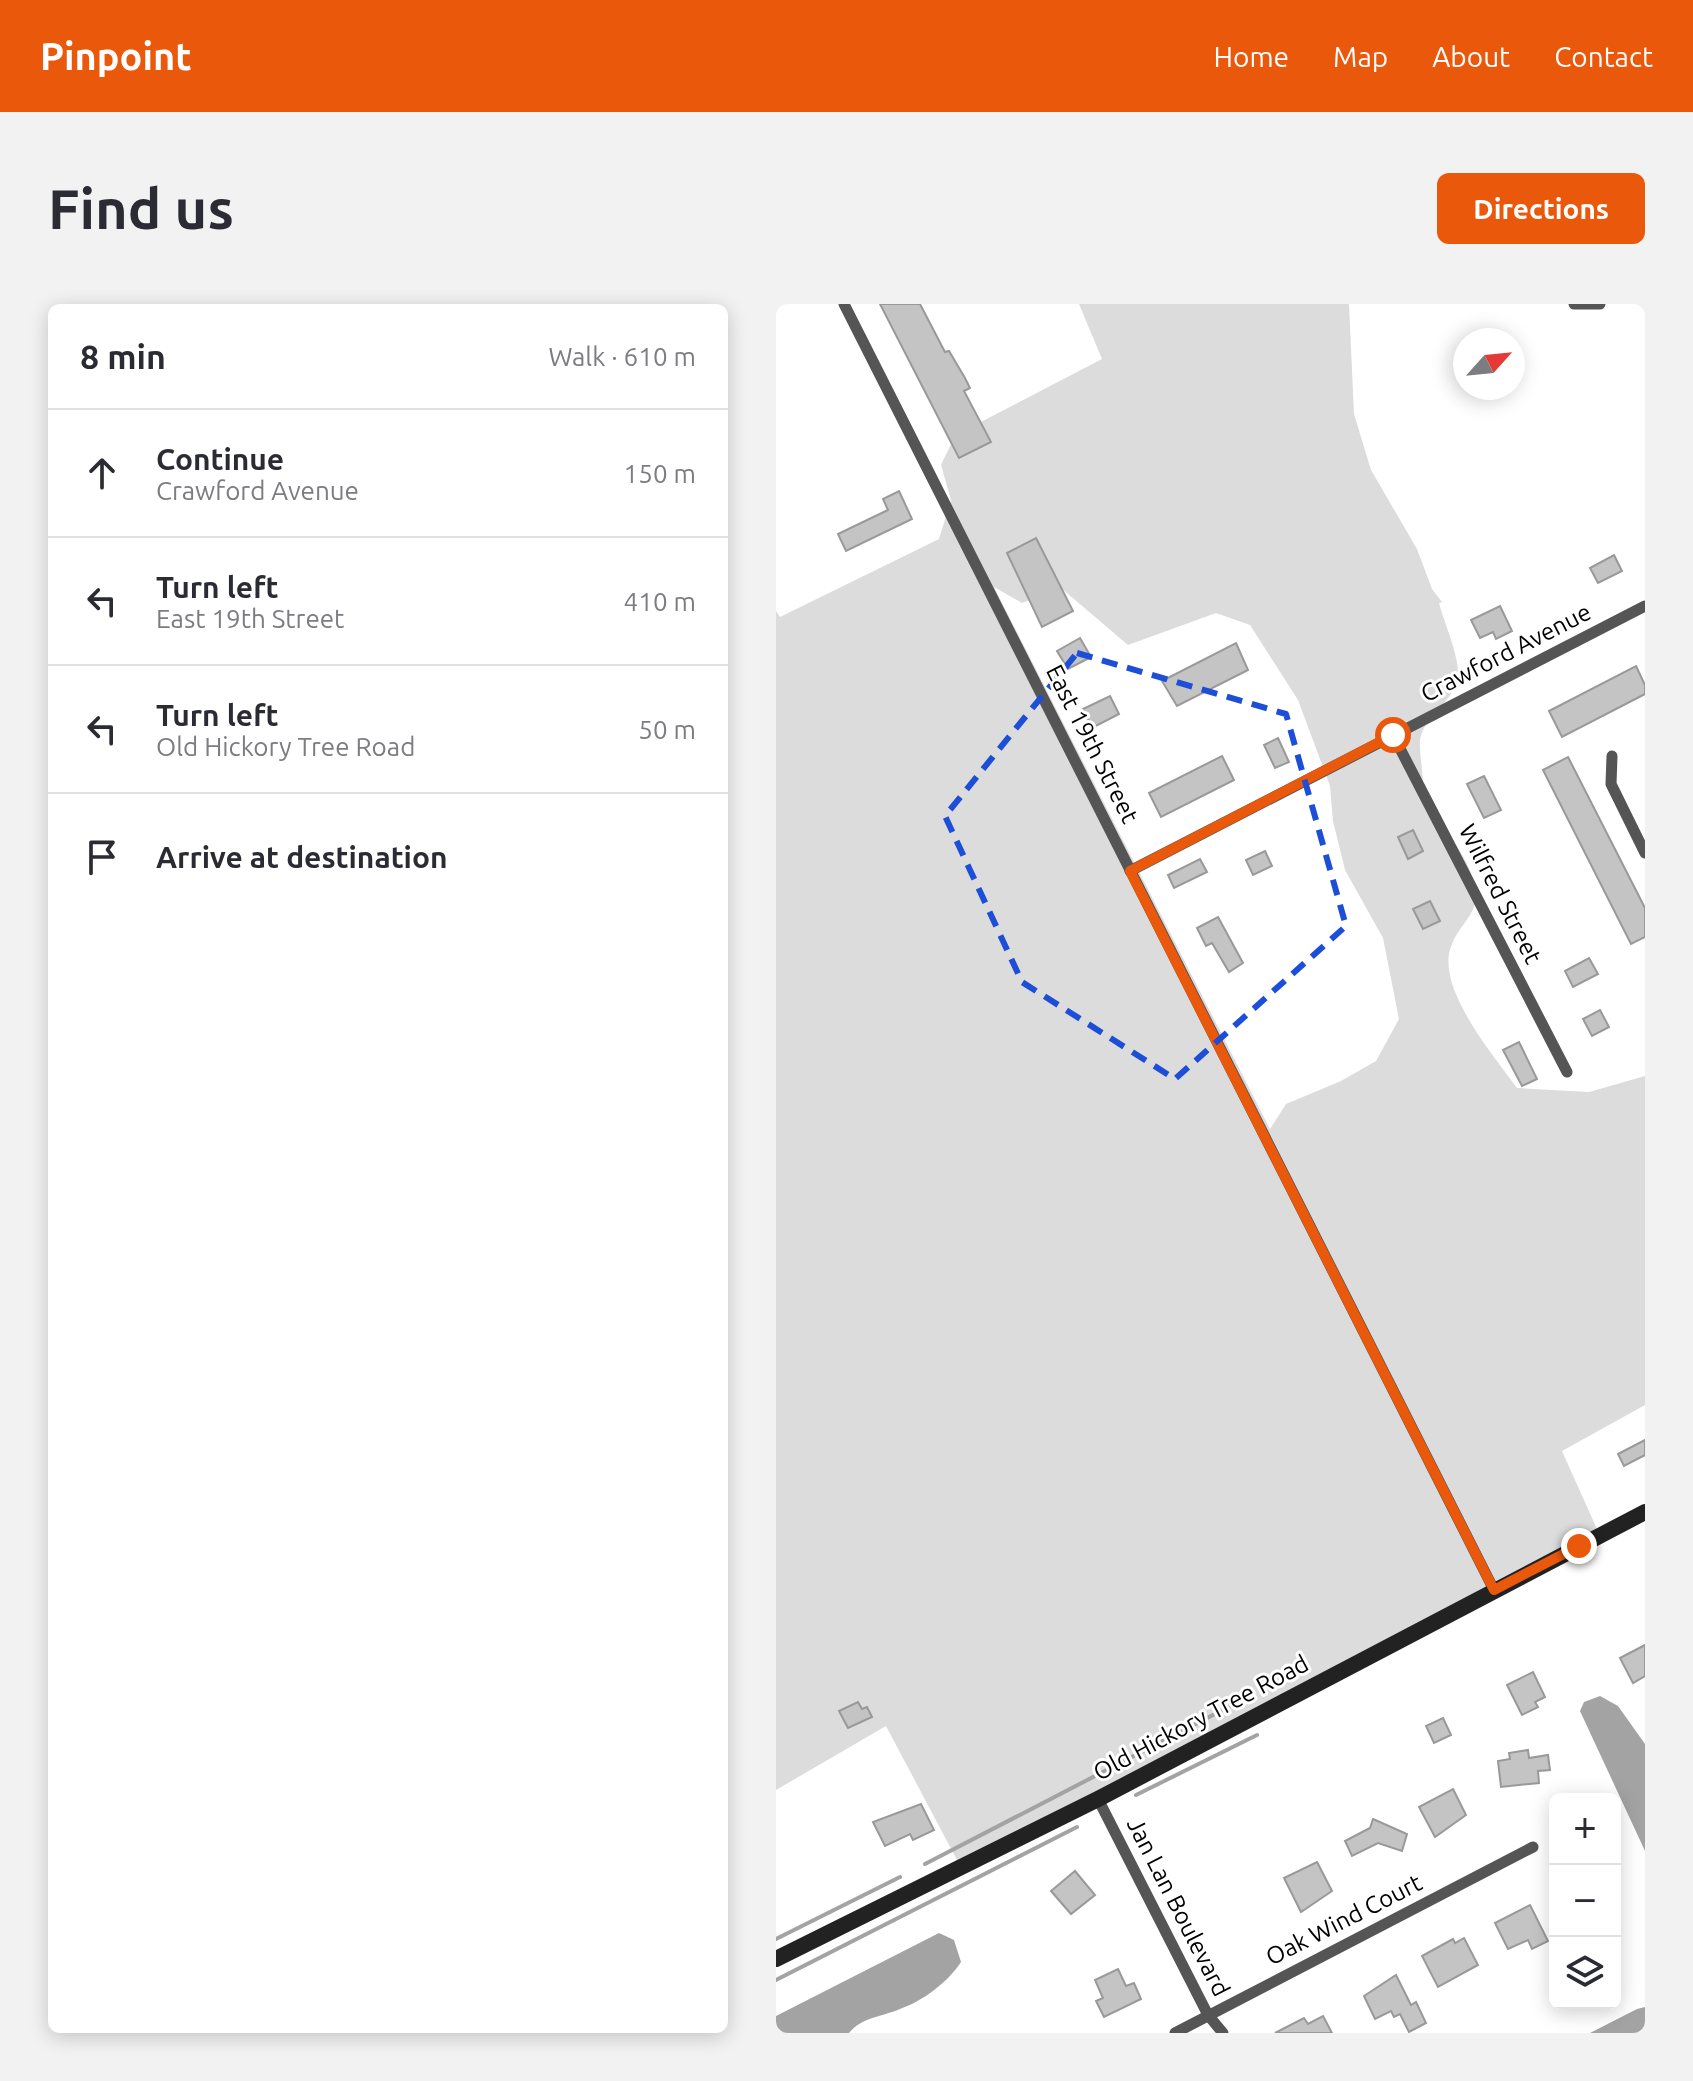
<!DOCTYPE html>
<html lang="en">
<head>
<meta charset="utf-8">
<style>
  :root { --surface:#fff; --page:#f2f2f3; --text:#2b2b33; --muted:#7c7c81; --line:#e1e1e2; --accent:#ea580c }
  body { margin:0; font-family:Ubuntu,sans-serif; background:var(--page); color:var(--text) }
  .controls { position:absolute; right:24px; bottom:24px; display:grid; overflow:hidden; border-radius:12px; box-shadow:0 4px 20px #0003 }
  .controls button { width:72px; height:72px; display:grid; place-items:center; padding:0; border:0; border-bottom:2px solid var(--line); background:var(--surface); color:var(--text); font:40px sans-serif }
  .compass { position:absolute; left:677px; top:24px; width:72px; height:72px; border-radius:50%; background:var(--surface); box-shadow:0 4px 20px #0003; rotate:63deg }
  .stop { position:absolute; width:24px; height:24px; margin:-18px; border:6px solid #ea580c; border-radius:50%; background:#fff }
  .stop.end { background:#ea580c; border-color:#fff; box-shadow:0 2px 8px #0008 }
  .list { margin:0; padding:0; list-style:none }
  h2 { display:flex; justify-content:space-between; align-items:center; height:104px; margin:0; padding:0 32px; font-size:34px }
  h2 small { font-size:26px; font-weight:400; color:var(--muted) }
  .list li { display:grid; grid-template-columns:52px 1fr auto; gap:24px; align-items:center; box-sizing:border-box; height:128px; padding:0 32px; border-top:2px solid var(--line) }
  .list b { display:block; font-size:30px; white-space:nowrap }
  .list p { margin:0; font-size:26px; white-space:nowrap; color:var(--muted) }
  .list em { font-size:26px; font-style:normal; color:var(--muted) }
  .icon { flex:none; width:44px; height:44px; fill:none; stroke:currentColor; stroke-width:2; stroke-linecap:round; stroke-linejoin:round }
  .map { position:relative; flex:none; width:869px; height:1729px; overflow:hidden; border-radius:12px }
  header { display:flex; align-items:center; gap:48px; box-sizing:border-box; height:112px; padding:0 40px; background:var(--accent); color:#fff }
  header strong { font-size:38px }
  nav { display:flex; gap:44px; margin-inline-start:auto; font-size:28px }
  .intro { display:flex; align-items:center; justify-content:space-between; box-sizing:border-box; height:192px; padding:0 48px }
  h1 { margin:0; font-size:56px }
  .button { padding:20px 36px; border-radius:12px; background:var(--accent); color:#fff; font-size:28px; font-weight:700 }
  main { display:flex; gap:48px; padding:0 48px }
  aside { flex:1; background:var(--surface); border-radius:12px; box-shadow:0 4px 20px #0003 }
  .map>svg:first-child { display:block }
</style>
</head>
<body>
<header>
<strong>Pinpoint</strong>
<nav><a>Home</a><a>Map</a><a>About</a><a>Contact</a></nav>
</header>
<div class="intro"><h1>Find us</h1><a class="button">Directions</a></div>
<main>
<aside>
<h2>8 min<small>Walk · 610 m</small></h2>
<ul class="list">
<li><svg class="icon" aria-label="ahead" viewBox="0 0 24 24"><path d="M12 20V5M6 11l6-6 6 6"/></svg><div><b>Continue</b><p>Crawford Avenue</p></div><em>150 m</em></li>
<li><svg class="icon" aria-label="left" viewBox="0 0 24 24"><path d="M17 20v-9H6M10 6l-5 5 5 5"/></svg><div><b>Turn left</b><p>East 19th Street</p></div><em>410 m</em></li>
<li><svg class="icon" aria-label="left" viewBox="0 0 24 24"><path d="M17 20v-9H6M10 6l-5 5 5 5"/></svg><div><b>Turn left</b><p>Old Hickory Tree Road</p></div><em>50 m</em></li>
<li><svg class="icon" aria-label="arrive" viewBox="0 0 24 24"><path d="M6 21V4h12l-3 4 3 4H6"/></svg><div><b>Arrive at destination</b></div></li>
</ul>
</aside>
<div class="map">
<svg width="869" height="1729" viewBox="0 0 869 1729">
  <rect width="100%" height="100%" fill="#fff"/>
  <path fill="#dcdcdc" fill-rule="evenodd" d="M303,0h270l5,110 17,56 46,79 15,40 10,13 -3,1c5,19 20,53 19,71 -1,29 -41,44 -38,73 0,6 4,44 5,47 11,30 39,54 48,85 10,34 -10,39 -21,65 -19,41 42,112 65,144l72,4 56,-16v329l-83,46 35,78 -502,264 -138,67 -71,-134 -110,64v-1179l4,6 159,-78 12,-39 -10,-35 11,-23 23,-17 127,-66zM218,283l28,16 39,-15 67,57 88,-32 34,12 48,75 32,86 3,35 12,49 38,68 16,81 -23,42 -35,20 -55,23 -16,25z"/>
  <g fill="#a3a3a3">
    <polygon points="824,1392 842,1402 869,1440 869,1547 804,1407 808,1398"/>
    <path d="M163,1629l15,7 7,22c-13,20 -38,39 -61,47 -19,8 -38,8 -51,24h-73v-17z"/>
    <polygon points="869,1703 869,1729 814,1729 861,1705"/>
  </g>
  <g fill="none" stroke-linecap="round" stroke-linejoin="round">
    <g stroke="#a3a3a3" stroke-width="4">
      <polyline points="360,1491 481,1431"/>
      <polyline points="149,1560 464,1397 466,1402"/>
      <polyline points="0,1635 124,1573"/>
      <polyline points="0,1676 301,1523"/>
    </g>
  </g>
  <g fill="#c4c4c4" stroke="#999" stroke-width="2">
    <polygon points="104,0 144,0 169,48 173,47 189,74 194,84 188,87 215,138 183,154"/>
    <polygon points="123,187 136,215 70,247 62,230 112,206 107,195"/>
    <polygon points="260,234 297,307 266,323 231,249"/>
    <polygon points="838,251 846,267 822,279 814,264"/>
    <polygon points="724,302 736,327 720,335 717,328 704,334 695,316"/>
    <polygon points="304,334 315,353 292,365 281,347"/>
    <polygon points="460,339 472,366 401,402 386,377"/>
    <polygon points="860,362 869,381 869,390 786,433 773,407"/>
    <polygon points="334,392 343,410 316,424 307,405"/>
    <polygon points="502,434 513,458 499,464 488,441"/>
    <polygon points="446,452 458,476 385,513 373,489"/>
    <polygon points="792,453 869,604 869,633 855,640 767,466"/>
    <polygon points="708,472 725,506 708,514 691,480"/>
    <polygon points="637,526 647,547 632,555 622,533"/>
    <polygon points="489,547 496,562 477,571 470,556"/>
    <polygon points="424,555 431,568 398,584 392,571"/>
    <polygon points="654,597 664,617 647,625 637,605"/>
    <polygon points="442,613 467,659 453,668 436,639 430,642 421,624"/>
    <polygon points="813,654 822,670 797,683 789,667"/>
    <polygon points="824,706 833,723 816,732 807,715"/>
    <polygon points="743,738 761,775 746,782 727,746"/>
    <polygon points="869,1136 869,1151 848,1162 842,1150"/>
    <polygon points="869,1341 869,1372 857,1379 844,1354"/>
    <polygon points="757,1368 769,1393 759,1398 762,1403 746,1411 731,1381"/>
    <polygon points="82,1398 86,1405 91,1403 96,1413 72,1424 63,1407"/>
    <polygon points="667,1414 675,1431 658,1439 650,1422"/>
    <polygon points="752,1446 753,1454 772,1451 774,1466 762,1467 763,1479 725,1483 722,1457 734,1455 733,1449"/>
    <polygon points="677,1485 690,1511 659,1533 643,1503"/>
    <polygon points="145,1500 158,1526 137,1536 134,1530 109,1542 97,1518"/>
    <polygon points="597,1515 631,1530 626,1547 602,1539 576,1552 569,1537 594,1524"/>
    <polygon points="541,1558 556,1587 525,1608 508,1574"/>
    <polygon points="299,1567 319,1591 295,1610 275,1587"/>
    <polygon points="754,1601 772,1637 756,1645 752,1636 732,1645 719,1619"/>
    <polygon points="688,1634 702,1661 662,1683 646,1652 677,1635 679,1639"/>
    <polygon points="342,1665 350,1682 358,1679 365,1695 328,1713 320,1697 327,1694 319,1676"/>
    <polygon points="620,1671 635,1701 640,1698 650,1719 633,1728 624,1710 618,1713 615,1707 599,1715 588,1692"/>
    <polygon points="547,1712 556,1729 499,1729 528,1714 532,1720"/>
  </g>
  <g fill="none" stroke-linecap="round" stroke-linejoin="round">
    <g stroke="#555" stroke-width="11">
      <polyline points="68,0 718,1286"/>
      <polyline points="798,0 824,0"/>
      <polyline points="617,431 791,768"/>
      <polyline points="836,452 835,480 869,549"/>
      <polyline points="354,567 869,302"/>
      <polyline points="322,1495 432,1711 447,1729"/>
      <polyline points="399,1729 757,1543"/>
    </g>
    <polyline stroke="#222" stroke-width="16" points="0,1655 322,1495 869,1208"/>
  </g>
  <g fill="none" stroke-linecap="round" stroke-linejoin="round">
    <polyline stroke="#ea580c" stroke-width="10" points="617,431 354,567 718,1286 803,1242"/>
  </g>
  <path fill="none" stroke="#1d4ed8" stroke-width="6" stroke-dasharray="16 10" stroke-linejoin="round" d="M301,349l209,61 60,212 -171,153 -153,-97 -77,-166z"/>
  <g text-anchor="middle" stroke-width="6" stroke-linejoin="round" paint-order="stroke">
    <g font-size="24" fill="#000" stroke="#fff">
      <text transform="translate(730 349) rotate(-27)" y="8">Crawford Avenue</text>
      <text transform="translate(316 440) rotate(63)" y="8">East 19th Street</text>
      <text transform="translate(724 590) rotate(63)" y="8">Wilfred Street</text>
      <text transform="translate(425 1414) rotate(-28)" y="8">Old Hickory Tree Road</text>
      <text transform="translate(402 1603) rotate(63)" y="8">Jan Lan Boulevard</text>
      <text transform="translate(568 1616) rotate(-27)" y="8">Oak Wind Court</text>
    </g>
  </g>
</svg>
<div class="controls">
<button>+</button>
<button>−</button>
<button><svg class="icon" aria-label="layers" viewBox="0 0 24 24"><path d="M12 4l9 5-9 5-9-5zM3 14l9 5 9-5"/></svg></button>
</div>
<svg class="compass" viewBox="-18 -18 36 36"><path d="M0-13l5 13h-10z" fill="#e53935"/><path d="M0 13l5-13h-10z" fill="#7c7c81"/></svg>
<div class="stop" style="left:617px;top:431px"></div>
<div class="stop end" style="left:803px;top:1242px"></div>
</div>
</main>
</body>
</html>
